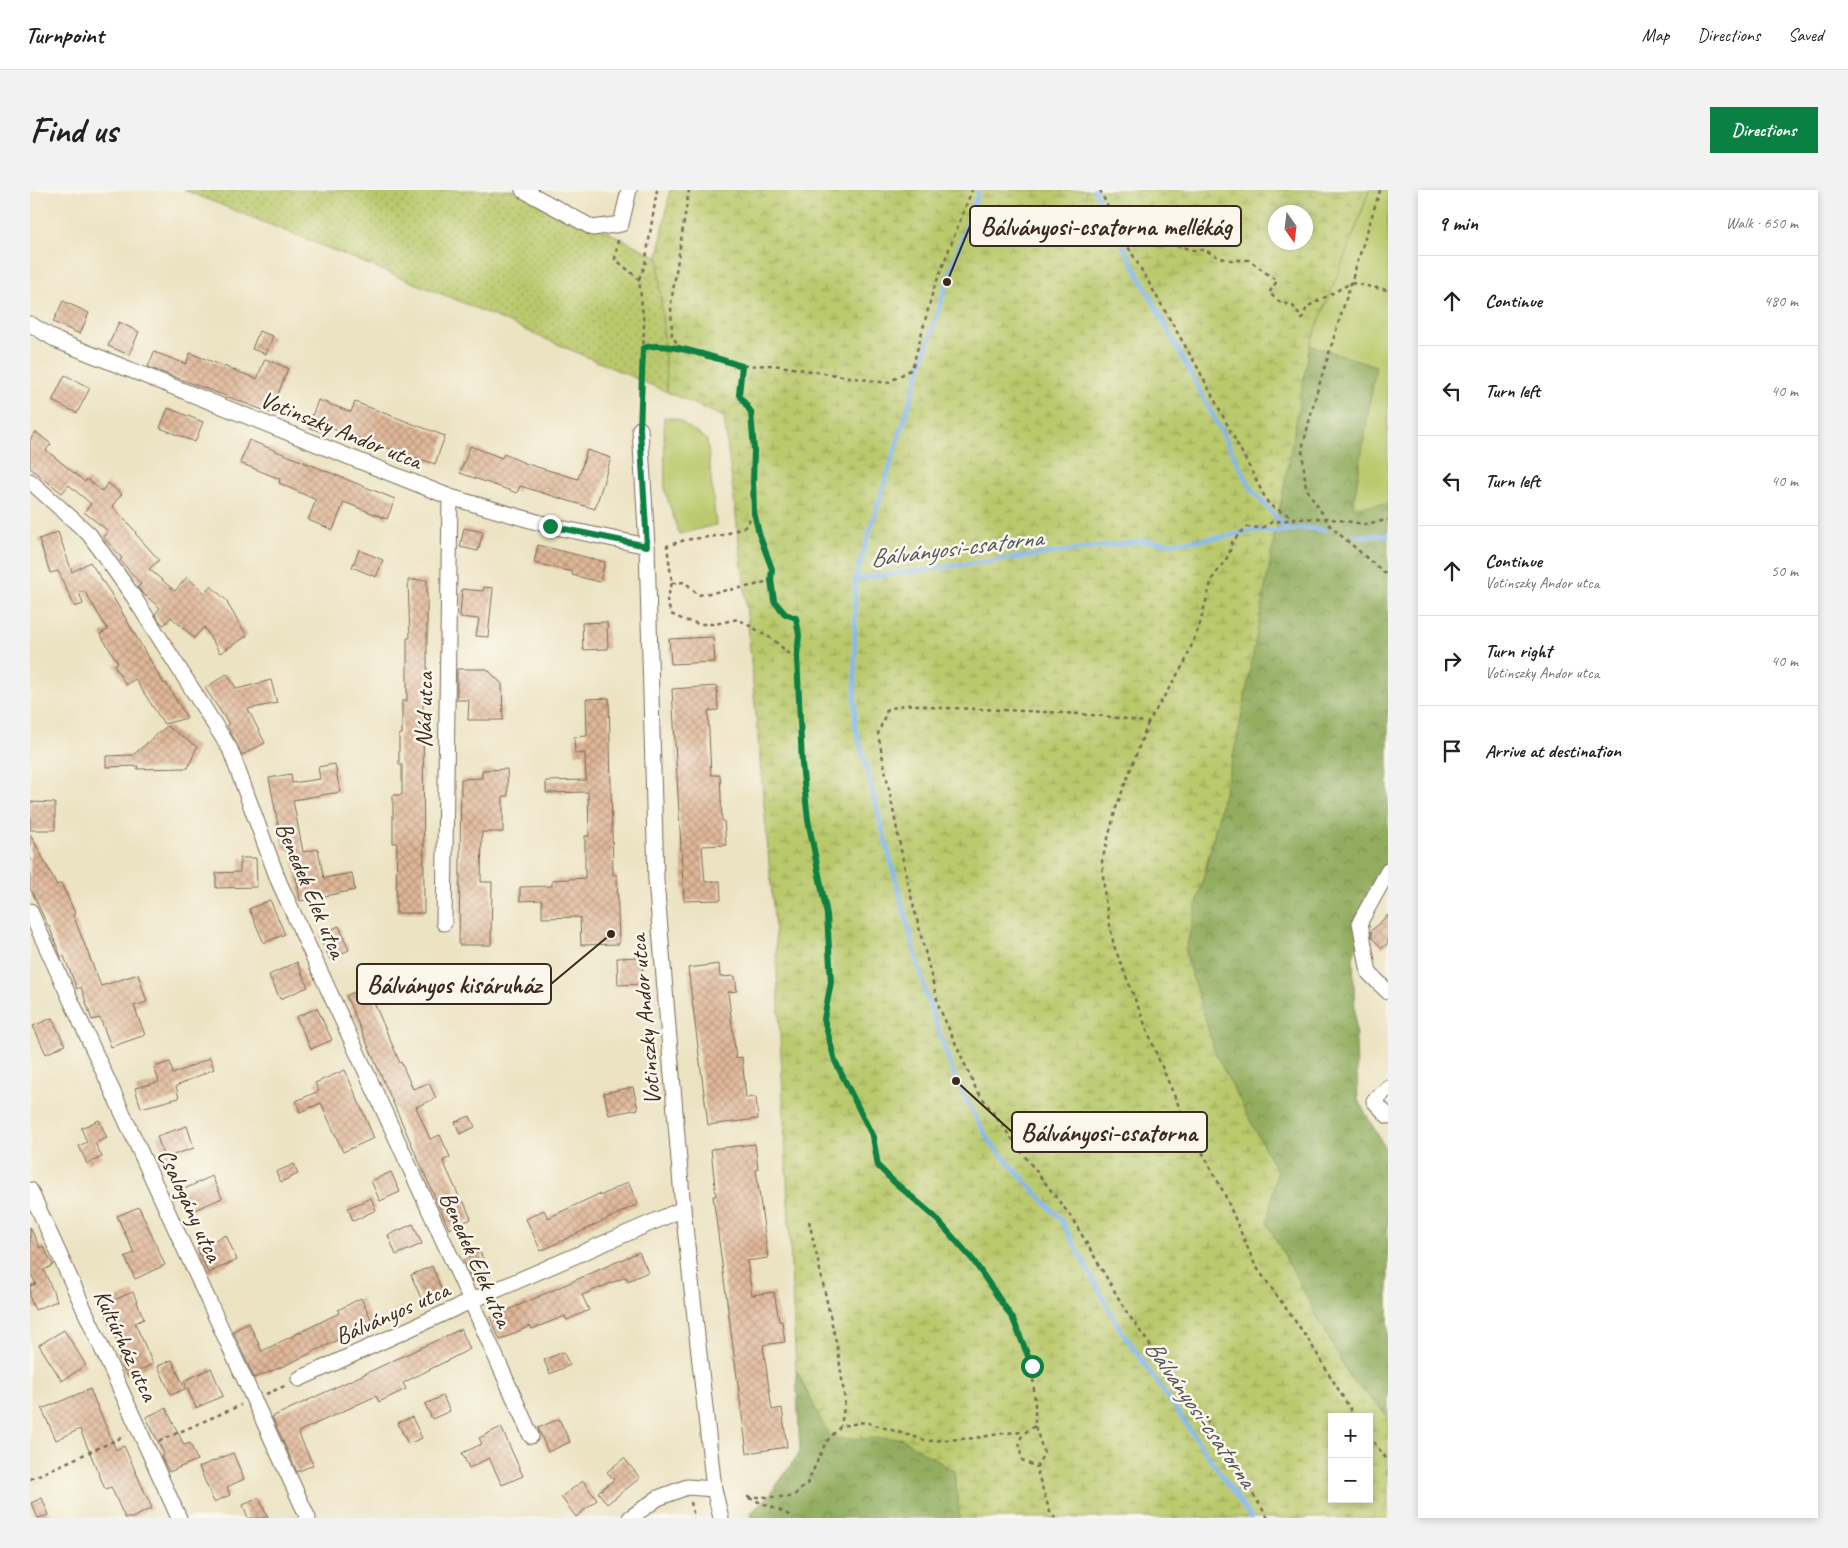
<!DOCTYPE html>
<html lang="en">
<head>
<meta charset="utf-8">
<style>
  :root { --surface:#fff; --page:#f2f2f2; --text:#202124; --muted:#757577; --line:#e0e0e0; --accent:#0b8043 }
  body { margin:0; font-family:Caveat,sans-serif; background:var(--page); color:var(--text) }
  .controls { position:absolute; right:15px; bottom:15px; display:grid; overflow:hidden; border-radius:0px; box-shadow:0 2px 8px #0003 }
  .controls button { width:45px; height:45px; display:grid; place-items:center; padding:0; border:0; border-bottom:1px solid var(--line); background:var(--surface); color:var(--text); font:25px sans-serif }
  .compass { position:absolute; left:1238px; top:15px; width:45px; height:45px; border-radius:50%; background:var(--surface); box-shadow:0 2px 8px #0003; rotate:166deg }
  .stop { position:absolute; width:15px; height:15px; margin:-11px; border:4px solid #0b8043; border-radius:50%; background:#fff }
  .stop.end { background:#0b8043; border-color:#fff; box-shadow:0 1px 5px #0008 }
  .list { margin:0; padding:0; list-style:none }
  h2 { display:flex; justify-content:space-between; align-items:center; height:65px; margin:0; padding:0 20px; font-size:21px }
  h2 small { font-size:16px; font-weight:400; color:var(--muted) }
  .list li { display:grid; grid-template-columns:32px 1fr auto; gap:15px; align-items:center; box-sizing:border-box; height:90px; padding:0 20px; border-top:1px solid var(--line) }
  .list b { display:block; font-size:19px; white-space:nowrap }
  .list p { margin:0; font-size:16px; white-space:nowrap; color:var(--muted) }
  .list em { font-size:16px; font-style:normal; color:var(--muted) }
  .icon { flex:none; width:28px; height:28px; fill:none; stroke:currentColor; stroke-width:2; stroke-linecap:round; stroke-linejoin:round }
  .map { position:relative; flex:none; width:1358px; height:1328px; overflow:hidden; border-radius:0px }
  header { display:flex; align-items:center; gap:30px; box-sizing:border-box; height:70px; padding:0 25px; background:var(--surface); border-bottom:1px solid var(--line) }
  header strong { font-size:24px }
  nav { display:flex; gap:28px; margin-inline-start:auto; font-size:18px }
  .intro { display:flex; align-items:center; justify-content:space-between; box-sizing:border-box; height:120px; padding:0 30px }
  h1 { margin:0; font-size:35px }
  .button { padding:12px 22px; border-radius:0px; background:var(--accent); color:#fff; font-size:18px; font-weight:700 }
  main { display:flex; gap:30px; padding:0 30px }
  aside { flex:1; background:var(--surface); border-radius:0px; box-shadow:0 2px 8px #0003 }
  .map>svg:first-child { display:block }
</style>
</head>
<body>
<header>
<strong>Turnpoint</strong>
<nav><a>Map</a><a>Directions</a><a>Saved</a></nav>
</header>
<div class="intro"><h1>Find us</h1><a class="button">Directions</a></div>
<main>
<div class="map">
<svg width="1358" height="1328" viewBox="0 0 1358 1328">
  <defs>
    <pattern id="grass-dots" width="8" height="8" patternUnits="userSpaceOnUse" patternTransform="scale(1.25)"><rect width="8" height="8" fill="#b9c96c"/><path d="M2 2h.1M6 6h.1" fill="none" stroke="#98a358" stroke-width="1.8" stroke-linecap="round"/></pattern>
    <pattern id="forest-crowns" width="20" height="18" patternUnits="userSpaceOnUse" patternTransform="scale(1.25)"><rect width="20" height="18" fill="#92ad60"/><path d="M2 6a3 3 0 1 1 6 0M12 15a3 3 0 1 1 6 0" fill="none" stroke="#788d4f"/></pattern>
    <pattern id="wetland-marsh" width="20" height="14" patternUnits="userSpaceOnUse" patternTransform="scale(1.25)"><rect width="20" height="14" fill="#b9c96c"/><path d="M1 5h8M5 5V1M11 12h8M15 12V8" fill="none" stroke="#98a358"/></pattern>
    <pattern id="building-cross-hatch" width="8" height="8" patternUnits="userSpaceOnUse" patternTransform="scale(1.25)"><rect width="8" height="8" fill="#e0b799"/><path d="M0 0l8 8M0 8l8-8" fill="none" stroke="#b7957c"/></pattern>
  </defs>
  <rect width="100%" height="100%" fill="#fbf7ec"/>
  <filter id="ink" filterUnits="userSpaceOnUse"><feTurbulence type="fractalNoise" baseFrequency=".02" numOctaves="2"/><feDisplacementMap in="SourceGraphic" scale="10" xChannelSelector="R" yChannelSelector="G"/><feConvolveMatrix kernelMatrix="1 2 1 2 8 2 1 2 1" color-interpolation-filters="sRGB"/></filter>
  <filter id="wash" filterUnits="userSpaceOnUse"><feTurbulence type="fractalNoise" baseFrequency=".0096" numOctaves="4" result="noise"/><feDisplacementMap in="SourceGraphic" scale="20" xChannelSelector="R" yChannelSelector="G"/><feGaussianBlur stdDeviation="1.12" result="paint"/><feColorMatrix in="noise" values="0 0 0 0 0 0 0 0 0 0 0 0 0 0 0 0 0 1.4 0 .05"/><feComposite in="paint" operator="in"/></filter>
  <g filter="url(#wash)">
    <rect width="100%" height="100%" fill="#ece3c3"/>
    <polygon fill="url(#grass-dots)" stroke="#7a7a45" points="154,0 494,0 628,67 637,202 429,111"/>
    <g fill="url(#forest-crowns)" stroke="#666c3f">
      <polygon points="1280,155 1346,176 1323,317 1358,314 1358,686 1323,766 1328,910 1358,963 1358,1227 1319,1186 1237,1033 1247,982 1186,865 1155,763 1208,545"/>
      <polygon points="766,1180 801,1249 871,1248 924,1281 930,1328 722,1328 721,1323 739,1306 770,1262"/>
    </g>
    <path fill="url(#wetland-marsh)" stroke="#7a7a45" fill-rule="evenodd" d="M640,0h699l-7,22 -52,133 -72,390 -53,218 31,102 61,117 -10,51 82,153 39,41v101h-428l-6,-47 -53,-33 -70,1 -35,-69 -21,-441 -31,-347 -20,-165 -57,-25 -9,-135zM1246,22h30v30h-30zM1302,1227h37v82h-37z"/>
    <g fill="#b9c96c" stroke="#7a7a45">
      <polygon points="1339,0 1358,0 1358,314 1323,317 1346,176 1280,155 1332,22"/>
      <polygon points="634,227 647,229 677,250 686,335 649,344 635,301"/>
    </g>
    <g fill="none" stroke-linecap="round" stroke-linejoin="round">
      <g stroke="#84b7f1" stroke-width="4.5">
        <polyline points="949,0 917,92 825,389 825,535 896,804 926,891 959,951 1031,1030 1087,1134 1221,1328"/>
        <polyline points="1064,0 1222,300 1259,341"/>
        <polyline points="1326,346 1358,345"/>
        <polyline points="825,389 1114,351 1142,353 1194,347 1221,341 1259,341 1275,338 1295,340"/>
      </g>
    </g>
    <g id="blocks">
      <g fill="url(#building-cross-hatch)">
        <polygon points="33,111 59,123 50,144 23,132"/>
        <polygon points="89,132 109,142 99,165 78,156"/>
        <polygon points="229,141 243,146 236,164 222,159"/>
        <polygon points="124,162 156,174 160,163 227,189 235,169 258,178 241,223 118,177"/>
        <polygon points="35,185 60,198 47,223 22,211"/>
        <polygon points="288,210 321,222 325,212 415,246 405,274 300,238 297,244 278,237"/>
        <polygon points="138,218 173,232 165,252 130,238"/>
        <polygon points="6,242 21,254 16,260 55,292 57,289 72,301 78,293 92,304 82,316 106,342 105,343 129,370 119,379 145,401 157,387 175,403 181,396 198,412 197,413 217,446 190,463 174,437 164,448 141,427 134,435 131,433 125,424 130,418 111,402 108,397 111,394 90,370 92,368 73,347 78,341 54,322 61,314 39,295 32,303 0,278 0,250"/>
        <polygon points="219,250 365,309 357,329 314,312 303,340 278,330 286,310 249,293 250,289 210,273"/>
        <polygon points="440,256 472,268 474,264 497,274 548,289 557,260 581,268 565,319 490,296 487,303 430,283"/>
        <polygon points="434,338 453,342 448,361 430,357"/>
        <polygon points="28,342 42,382 60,372 80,402 134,494 136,493 157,528 134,534 105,489 96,495 84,475 88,473 70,444 78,440 55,402 49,402 53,414 45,417 28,381 20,383 9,349"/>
        <polygon points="508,355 575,372 570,392 542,385 543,382 504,373"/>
        <polygon points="329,360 353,370 346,387 322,377"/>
        <polygon points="378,390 397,390 397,498 393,498 394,723 366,723 367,653 363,653 363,605 372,605 372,575 369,575 369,544 372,544 372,511 377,511 377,448 380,448"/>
        <polygon points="454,397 463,398 458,447 446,446 449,429 430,427 432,399 453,401"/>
        <polygon points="577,432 578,459 553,460 552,433"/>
        <polygon points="683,447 685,472 641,474 639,449"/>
        <polygon points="427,479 457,479 472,494 473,530 438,530 439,510 427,510"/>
        <polygon points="197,484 207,499 241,490 247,513 218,519 235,553 212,565 197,535 199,534 175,498"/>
        <polygon points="687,496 688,520 678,521 681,585 690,585 692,631 694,631 696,655 672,656 675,692 690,691 691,710 654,711 642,499"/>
        <polygon points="579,508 583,685 587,685 589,754 551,755 550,727 512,728 512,710 490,711 490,697 522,696 522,690 555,688 555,646 559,646 558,602 516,603 516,591 556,590 555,563 545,564 544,547 557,546 556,509"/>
        <polygon points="137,536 167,557 158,578 107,579 108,576 76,577 76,566 103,565"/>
        <polygon points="305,574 310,602 263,610 273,662 288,659 294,688 322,683 325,700 270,711 268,697 271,696 268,696 260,659 253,660 239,588 261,584 262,593 290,589 288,577"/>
        <polygon points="477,579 478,606 473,606 473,642 452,642 451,692 462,692 461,755 429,755 431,589 452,588 452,580"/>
        <polygon points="0,612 25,613 25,640 0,640"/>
        <polygon points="0,644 27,695 31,693 45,723 43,725 71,796 108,784 117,812 104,816 115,845 81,857 70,828 62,830 51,797 47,799 34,766 31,767 19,736 18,736 0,698"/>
        <polygon points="210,668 226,668 227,697 186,698 186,683 210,682"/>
        <polygon points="240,710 255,744 234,753 219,719"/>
        <polygon points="1358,725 1358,753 1352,758 1342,748 1341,741"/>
        <polygon points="309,736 319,760 300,769 289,745"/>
        <polygon points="612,767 613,794 588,795 587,768"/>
        <polygon points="267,772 278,797 250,809 239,785"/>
        <polygon points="689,774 690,787 705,786 707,801 698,802 706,868 712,867 716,908 726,907 728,929 678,935 658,778"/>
        <polygon points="337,796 370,873 371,872 383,899 399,893 406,908 386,917 400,949 410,945 420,967 413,971 432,1013 434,1012 441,1029 419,1039 316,806"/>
        <polygon points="287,818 302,850 281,859 266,827"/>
        <polygon points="22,828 35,855 16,864 3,836"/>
        <polygon points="180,868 184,879 146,896 149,908 111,918 105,898 129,892 124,877 140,872 143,884"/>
        <polygon points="315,880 344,948 313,962 291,913 270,922 266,911 289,901 285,893"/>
        <polygon points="603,897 608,919 579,925 574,903"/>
        <polygon points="440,926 445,937 430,944 425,932"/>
        <polygon points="69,930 77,948 65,953 72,967 57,974 49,956 57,952 51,938"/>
        <polygon points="157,936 164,958 134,968 127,946"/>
        <polygon points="725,954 728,979 726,979 738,1068 717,1071 722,1105 744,1102 749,1131 752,1131 755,1152 733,1155 742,1220 752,1218 757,1257 717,1263 683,1006 686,1006 681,959"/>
        <polygon points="264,974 268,984 251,992 246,982"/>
        <polygon points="361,982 370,1002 350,1011 341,991"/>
        <polygon points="182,986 192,1008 160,1022 150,1001"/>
        <polygon points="598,992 608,1014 511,1061 496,1029 514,1020 518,1028 569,1004 570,1006"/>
        <polygon points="341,1008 346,1020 323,1031 318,1018"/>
        <polygon points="109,1017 135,1075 105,1089 95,1067 104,1063 87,1026"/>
        <polygon points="383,1034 392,1054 366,1065 358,1045"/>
        <polygon points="0,1037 10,1058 13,1056 23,1075 14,1080 27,1111 5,1120 0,1108 0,1096 6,1094 0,1082"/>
        <polygon points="196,1045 207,1070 178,1083 167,1058"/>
        <polygon points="450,1062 460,1085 443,1092 433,1070"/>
        <polygon points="609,1062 618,1082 598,1091 596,1087 552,1105 559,1120 537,1130 535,1126 502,1139 500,1136 470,1150 460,1128"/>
        <polygon points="402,1076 413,1103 393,1113 381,1085"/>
        <polygon points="103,1102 114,1129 105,1133 123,1174 97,1186 87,1163 91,1161 72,1115"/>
        <polygon points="331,1108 343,1133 254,1176 224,1188 203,1141 219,1133 232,1161 309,1123 308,1120"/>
        <polygon points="431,1139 440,1159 373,1193 376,1199 349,1212 346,1206 268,1242 283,1275 267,1282 242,1227"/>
        <polygon points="34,1140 56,1175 32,1191 9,1155"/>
        <polygon points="533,1162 540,1175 520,1184 514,1170"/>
        <polygon points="142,1170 155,1199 141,1205 128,1176"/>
        <polygon points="181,1178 193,1206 166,1218 154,1191"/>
        <polygon points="60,1199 86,1260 94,1256 122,1318 102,1328 95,1328 81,1297 75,1299 50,1239 26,1250 12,1219"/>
        <polygon points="413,1206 420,1221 402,1229 395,1214"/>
        <polygon points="136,1218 154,1255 160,1253 167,1270 139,1282 131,1266 134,1264 116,1227"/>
        <polygon points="382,1227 392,1248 378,1254 368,1233"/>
        <polygon points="529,1229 540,1252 518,1262 508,1238"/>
        <polygon points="471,1237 493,1286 472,1295 459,1268 439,1278 432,1263 452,1254 449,1248"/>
        <polygon points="203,1263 214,1289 197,1297 200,1305 184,1312 169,1277"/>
        <polygon points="594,1268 610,1288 577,1314 568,1302 584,1290 577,1282"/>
        <polygon points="553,1291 567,1310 546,1327 531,1307"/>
        <polygon points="12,1308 19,1325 8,1328 1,1313"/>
        <polygon points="229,1308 238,1328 218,1328 213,1315"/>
      </g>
    </g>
  </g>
  <g filter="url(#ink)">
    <use href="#blocks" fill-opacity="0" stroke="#796b58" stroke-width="1"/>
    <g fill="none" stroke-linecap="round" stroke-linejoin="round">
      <g stroke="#796b58" stroke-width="17">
        <g id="street">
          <polyline points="493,0 563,38 591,34 599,0"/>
          <polyline points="0,134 28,151 420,307 521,336 617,356"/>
          <polyline points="610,239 617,356 626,690 653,1019 684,1299 691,1328"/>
          <polyline points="0,291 59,344 103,406 200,559 249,692 441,1111 501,1246"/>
          <polyline points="1358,681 1330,732 1339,783 1358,802"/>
          <polyline points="0,721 278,1328"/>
          <polyline points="414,733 420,307"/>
          <polyline points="1358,898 1344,911 1358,926"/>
          <polyline points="0,1000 149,1328"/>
          <polyline points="269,1189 441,1111 653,1019"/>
          <polyline points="600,1328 628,1308 657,1297 684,1299"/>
        </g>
      </g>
      <g stroke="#796b58" stroke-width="2.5" stroke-dasharray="4 4" stroke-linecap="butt">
        <polyline points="1070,0 1089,41 1169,180 1239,315 1266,329 1295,328 1334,334 1358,330"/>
        <polyline points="1350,0 1286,205 1272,259 1276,298 1301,337 1358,386"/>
        <polyline points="1089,41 1104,36 1118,37 1131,43 1142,54 1162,60 1175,60 1188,67 1200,70 1219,70 1247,91 1239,103 1250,112 1263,116 1272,129 1277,117 1321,93 1358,100"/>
        <polyline points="588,50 585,69 609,89 614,135 611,225"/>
        <polyline points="609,89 615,75 627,0"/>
        <polyline points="613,158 621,155 639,157 711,176 743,175 857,193 882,179 903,101 942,0"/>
        <polyline points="651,159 642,146 641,113 659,0"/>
        <polyline points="724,322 716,336 694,345 655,350 637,356 642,393 637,410 641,424 654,430 669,434 685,434 708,429 744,450 758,463 767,467"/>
        <path d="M741,390c3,20 4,29 25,38l3,17 -2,22 5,107 6,56 19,95 4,67 -7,37 11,42 38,76 5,29 15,15 41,35 39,44 40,59 19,46 3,38v23l9,27 -8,15 14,44 5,6"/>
        <polyline points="642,393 655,392 668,405 722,396 741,390 742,379 729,344 724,322 723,292 724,260 721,222 709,205 711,176"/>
        <polyline points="1118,533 1086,618 1072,671 1075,710 1084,756 1129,870 1153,926 1194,1003 1225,1075 1278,1149 1325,1227"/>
        <polyline points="779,1031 808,1161 815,1211 811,1236"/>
        <polyline points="236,1204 257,1195"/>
        <path d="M1005,1236c-18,10 -17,15 -13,34l14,7"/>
        <polyline points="1339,1246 1358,1271"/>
        <polyline points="129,1251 211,1215"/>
        <polyline points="0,1289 95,1246"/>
        <polyline points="717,1307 762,1307 777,1294 796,1252 811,1236 835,1232 898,1251 945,1248 975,1243 994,1242"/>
        <polyline points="719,1308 754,1322 763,1328"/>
        <polyline points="661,1312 664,1328"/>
        <path d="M1238,1328l-63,-100 -34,-43 -45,-64 -54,-93 -55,-72 -41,-57 -37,-82 -32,-127 -29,-146 9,-24c28,-11 33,-2 59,-2 40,1 79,3 119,5 28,2 56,4 83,10l37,-61 14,-35 13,-48 17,-24 3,-13 14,-15 16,1 10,-6 24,-3"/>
      </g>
      <use href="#street" stroke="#fff" stroke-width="15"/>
    </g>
  </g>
  <g fill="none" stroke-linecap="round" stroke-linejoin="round" filter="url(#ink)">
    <path stroke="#0b8043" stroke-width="6" d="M520,336l97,20 -7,-117 3,-81c24,-8 74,11 99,18l-3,29 12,17 3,38 -1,32 1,30 5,22 13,35 -1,11 3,21 11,13 11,4 3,17 -2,21 5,108 6,56 19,95 4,67 -7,37 11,42 38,76 5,29 15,15 41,35 39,44 40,59 19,47"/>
  </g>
  <g text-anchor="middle" stroke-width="5" stroke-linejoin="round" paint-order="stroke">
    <g font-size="24" fill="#3b2a1e" stroke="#fbf7ec">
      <text transform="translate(311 240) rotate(22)" y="8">Votinszky Andor utca</text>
      <text transform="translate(394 520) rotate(-89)" y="8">Nád utca</text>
      <text transform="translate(281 700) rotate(67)" y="8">Benedek Elek utca</text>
      <text transform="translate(615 830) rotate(-95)" y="8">Votinszky Andor utca</text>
      <text transform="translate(160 1015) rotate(65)" y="8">Csalogány utca</text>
      <text transform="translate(446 1069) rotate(66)" y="8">Benedek Elek utca</text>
      <text transform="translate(362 1123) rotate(-24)" y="8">Bálványos utca</text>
      <text transform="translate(96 1155) rotate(65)" y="8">Kultúrház utca</text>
    </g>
    <g font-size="25" font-style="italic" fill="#51545d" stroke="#fbf7ec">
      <text transform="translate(926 357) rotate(-7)" y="9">Bálványosi-csatorna</text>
      <text transform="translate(1171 1223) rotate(55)" y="9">Bálványosi-csatorna</text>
    </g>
  </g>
  <path fill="none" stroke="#3b2a1e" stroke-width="2" d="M917 92L940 36M581 744L521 794M926 891L982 942"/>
  <g fill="#3b2a1e" stroke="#fbf7ec" stroke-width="2">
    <circle cx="917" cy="92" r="5"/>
    <circle cx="581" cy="744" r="5"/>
    <circle cx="926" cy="891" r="5"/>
  </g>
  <g fill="#fbf7ec" stroke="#3b2a1e" stroke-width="2">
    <rect x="940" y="16" width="271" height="40" rx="5"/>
    <rect x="327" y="774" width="194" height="40" rx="5"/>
    <rect x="982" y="922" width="195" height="40" rx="5"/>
  </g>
  <g font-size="25" text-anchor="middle" font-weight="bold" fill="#3b2a1e">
    <text x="1076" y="45">Bálványosi-csatorna mellékág</text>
    <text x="424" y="803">Bálványos kisáruház</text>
    <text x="1079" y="951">Bálványosi-csatorna</text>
  </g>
</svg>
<div class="controls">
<button>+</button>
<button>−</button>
</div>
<svg class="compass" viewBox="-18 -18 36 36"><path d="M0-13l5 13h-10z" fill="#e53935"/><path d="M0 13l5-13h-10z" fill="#757577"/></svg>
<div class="stop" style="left:1002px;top:1176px"></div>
<div class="stop end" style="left:520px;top:336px"></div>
</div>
<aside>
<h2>9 min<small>Walk · 650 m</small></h2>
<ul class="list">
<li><svg class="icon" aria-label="ahead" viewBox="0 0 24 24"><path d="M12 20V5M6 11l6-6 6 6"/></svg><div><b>Continue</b></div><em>480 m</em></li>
<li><svg class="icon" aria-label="left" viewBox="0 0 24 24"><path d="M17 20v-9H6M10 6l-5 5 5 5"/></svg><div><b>Turn left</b></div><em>40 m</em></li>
<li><svg class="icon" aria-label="left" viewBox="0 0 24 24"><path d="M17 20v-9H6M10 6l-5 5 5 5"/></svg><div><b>Turn left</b></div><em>40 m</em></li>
<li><svg class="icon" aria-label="ahead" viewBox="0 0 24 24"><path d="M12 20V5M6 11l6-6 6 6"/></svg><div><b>Continue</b><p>Votinszky Andor utca</p></div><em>50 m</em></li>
<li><svg class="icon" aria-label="right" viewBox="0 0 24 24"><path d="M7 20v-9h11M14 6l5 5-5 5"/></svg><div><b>Turn right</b><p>Votinszky Andor utca</p></div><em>40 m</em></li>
<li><svg class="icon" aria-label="arrive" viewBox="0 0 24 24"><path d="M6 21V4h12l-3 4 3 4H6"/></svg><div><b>Arrive at destination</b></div></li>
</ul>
</aside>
</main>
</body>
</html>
